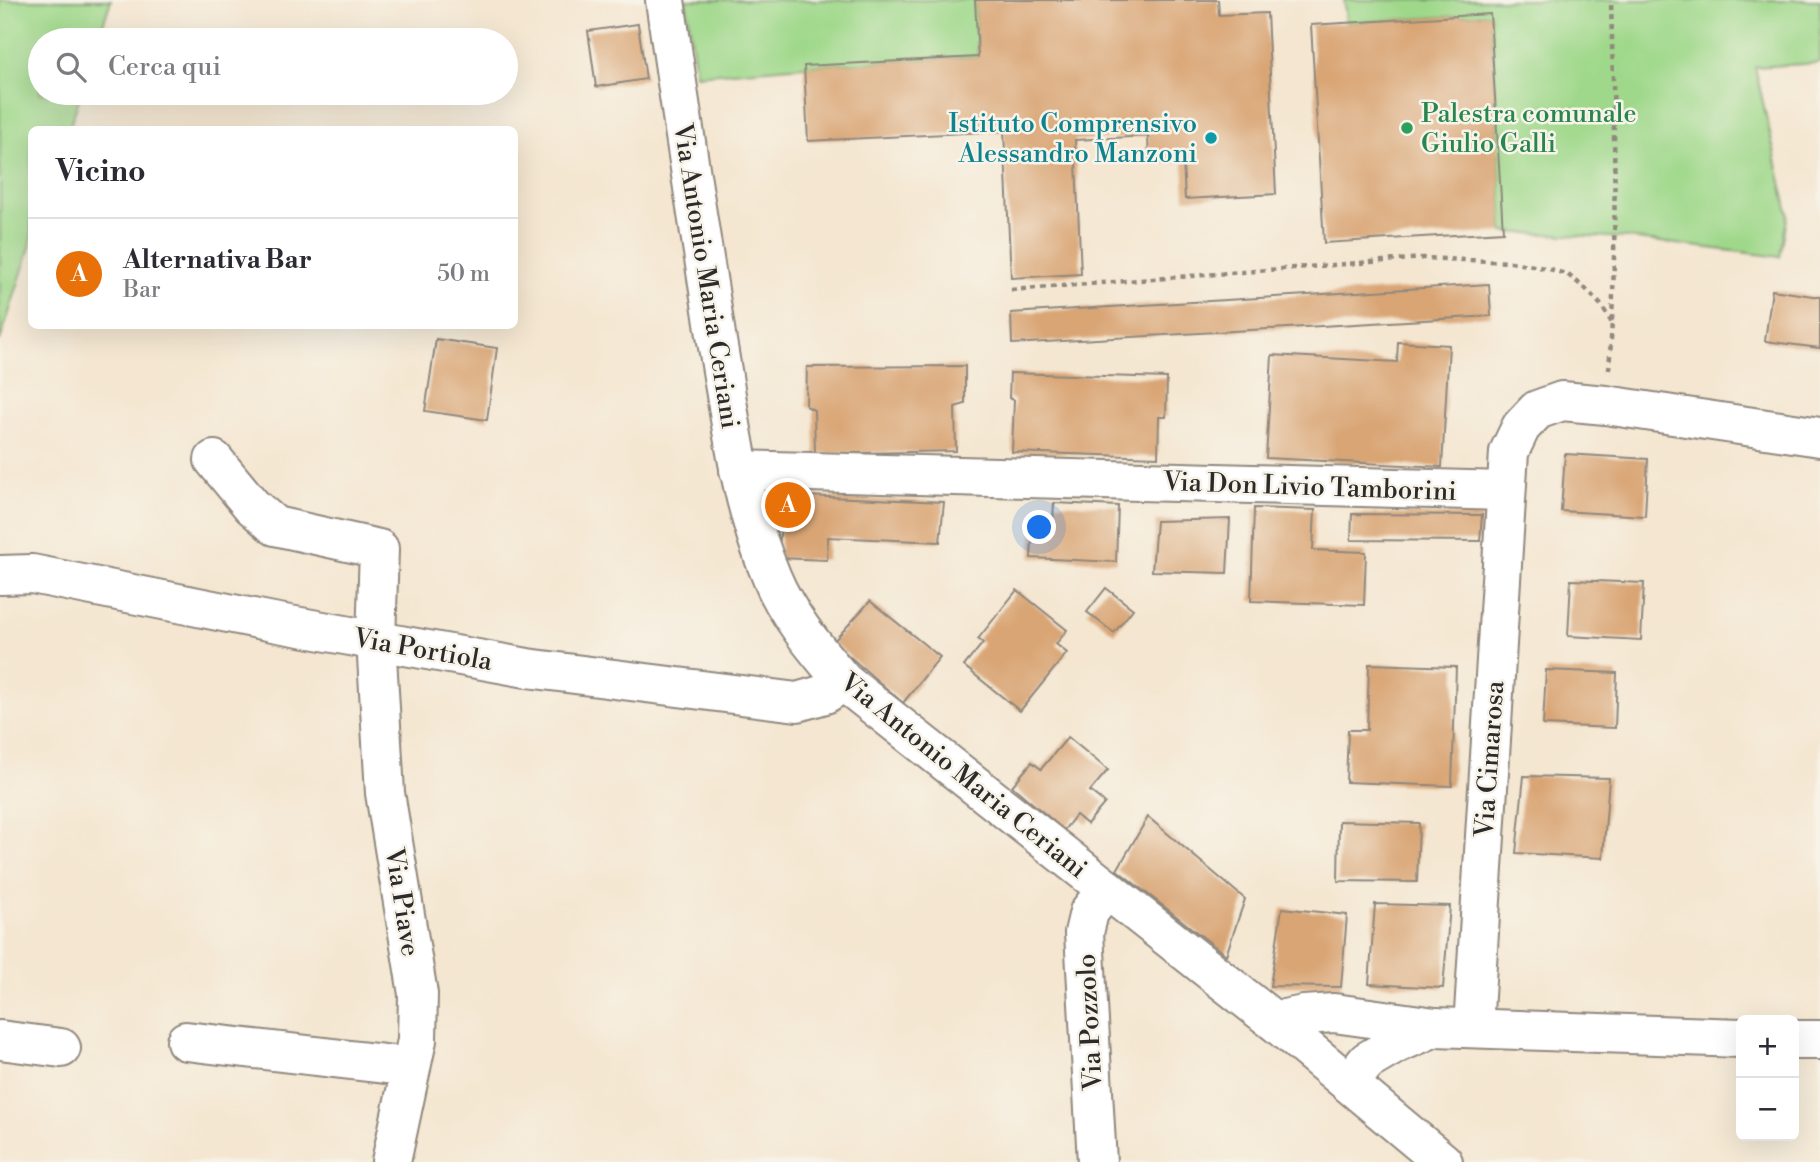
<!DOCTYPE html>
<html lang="it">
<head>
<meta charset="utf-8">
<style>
  :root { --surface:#fff; --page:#f7f7f7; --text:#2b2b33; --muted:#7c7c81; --line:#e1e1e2; --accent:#c8321e }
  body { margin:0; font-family:"Libre Bodoni",serif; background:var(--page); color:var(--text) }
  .controls { position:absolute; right:21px; bottom:21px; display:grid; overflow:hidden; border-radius:10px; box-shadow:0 7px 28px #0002 }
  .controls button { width:63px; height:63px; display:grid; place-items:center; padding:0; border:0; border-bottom:2px solid var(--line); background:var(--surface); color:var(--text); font:35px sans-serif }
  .you { position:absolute; left:1040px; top:528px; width:24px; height:24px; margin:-18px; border:5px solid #fff; border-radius:50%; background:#1a73e8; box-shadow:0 0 0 10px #1a73e833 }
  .badge { display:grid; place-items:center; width:46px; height:46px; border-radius:50%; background:var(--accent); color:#fff; font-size:23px; font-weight:700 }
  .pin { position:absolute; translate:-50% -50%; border:4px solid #fff; box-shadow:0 2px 7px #0006 }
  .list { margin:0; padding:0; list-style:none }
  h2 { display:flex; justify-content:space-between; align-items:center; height:91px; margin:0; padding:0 28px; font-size:30px }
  h2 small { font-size:23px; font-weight:400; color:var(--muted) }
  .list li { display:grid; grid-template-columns:46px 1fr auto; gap:21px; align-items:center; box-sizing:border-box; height:112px; padding:0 28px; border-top:2px solid var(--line) }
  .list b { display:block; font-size:26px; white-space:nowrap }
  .list p { margin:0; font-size:23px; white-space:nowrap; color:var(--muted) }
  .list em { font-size:23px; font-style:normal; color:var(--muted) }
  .icon { flex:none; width:38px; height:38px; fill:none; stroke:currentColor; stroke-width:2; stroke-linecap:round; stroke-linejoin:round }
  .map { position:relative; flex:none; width:1820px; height:1162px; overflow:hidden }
  .search { position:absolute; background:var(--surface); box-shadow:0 7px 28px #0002; left:28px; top:28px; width:490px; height:77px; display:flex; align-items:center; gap:18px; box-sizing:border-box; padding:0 24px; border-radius:38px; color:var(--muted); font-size:26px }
  .panel { position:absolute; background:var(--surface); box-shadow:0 7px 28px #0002; left:28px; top:126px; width:490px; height:203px; border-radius:10px }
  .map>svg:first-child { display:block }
</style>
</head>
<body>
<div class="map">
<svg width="1820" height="1162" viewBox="0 0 1820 1162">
  <rect width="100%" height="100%" fill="#f7f3e8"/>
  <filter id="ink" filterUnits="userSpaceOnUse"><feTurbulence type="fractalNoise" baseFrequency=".0143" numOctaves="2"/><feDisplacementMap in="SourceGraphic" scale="14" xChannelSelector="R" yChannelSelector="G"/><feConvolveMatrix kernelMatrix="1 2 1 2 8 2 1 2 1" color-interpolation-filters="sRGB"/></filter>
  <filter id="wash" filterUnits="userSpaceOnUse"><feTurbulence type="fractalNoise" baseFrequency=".00686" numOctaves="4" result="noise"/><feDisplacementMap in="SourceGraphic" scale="28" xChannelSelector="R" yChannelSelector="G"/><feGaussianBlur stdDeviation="1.57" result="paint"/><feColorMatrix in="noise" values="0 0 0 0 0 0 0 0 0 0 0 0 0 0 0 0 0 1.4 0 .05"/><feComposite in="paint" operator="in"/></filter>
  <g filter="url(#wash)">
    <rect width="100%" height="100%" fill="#f4e6d0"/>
    <g fill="#9fd88a" stroke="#65825a" stroke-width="2">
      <polygon points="0,0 111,0 98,40 40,40 40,93 81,93 69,129 32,130 31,244 0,341"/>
      <polygon points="686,0 975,0 978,57 804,66 696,75"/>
      <polygon points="1344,0 1820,0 1820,63 1755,67 1788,213 1780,257 1628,238 1503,232 1490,14 1346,23"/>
    </g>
    <g id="blocks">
      <g fill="#d9a574">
        <polygon points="975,0 1218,0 1219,15 1267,13 1276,194 1185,199 1183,162 1149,164 1148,136 1075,140 1081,274 1011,278 1004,131 808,141 804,66 978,57"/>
        <polygon points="1490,14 1503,232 1324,243 1311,25"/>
        <polygon points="638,24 646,79 596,87 588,31"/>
        <polygon points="1489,284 1491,316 1012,344 1011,313"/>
        <polygon points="1772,290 1820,297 1820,348 1765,341"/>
        <polygon points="436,339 497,348 487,420 425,411"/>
        <polygon points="1398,342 1449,345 1442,467 1266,458 1272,355 1397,362"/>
        <polygon points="965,366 965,404 955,407 956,451 815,454 814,410 806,406 807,367"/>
        <polygon points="1010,373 1167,378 1166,417 1159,417 1158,457 1012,452 1014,400 1009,398"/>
        <polygon points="1565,454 1648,459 1645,516 1561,511"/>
        <polygon points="782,495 944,502 940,542 828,537 827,560 779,558"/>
        <polygon points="1054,503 1118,506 1116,562 1031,558 1033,520 1053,521"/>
        <polygon points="1254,508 1315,510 1313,550 1366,552 1364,605 1251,601"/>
        <polygon points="1352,514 1482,515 1480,541 1351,540"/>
        <polygon points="1230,519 1227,573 1152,571 1156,521"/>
        <polygon points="1571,580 1644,583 1641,640 1568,636"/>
        <polygon points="1106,588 1133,609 1114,633 1087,612"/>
        <polygon points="1017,590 1067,630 1056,644 1067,653 1020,711 964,666 983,643 978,639"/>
        <polygon points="870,601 940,657 903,703 833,642"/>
        <polygon points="1369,664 1456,667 1452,786 1346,782 1348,730 1367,730"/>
        <polygon points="1546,670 1617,673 1615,728 1543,725"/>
        <polygon points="1068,737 1108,770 1090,791 1105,803 1087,824 1076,815 1064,830 1012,786 1032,762 1041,769"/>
        <polygon points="1524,776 1609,778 1603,858 1516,853"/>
        <polygon points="1148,817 1245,899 1226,955 1117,870"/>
        <polygon points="1339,821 1419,823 1417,882 1338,881"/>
        <polygon points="1375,904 1450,906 1443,988 1369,984"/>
        <polygon points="1282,908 1347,915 1341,987 1270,986"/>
      </g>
    </g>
  </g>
  <g filter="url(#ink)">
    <use href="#blocks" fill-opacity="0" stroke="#90887e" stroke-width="2"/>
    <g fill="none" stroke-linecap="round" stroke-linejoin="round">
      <g stroke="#90887e" stroke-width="42">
        <g id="minor">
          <path d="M665,0c16,114 34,227 52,341 14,80 23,162 55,237 16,39 45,72 72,104l430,339 169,141"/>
          <polyline points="214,460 252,506 275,526 379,549 376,640 385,793 418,994 417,1040 391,1162"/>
          <polyline points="739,470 1505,491"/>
          <polyline points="0,575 32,574 273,622 527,668 797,702 825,694 844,682"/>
          <polyline points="1274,1021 1304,1015 1334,1013 1435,1027 1741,1038"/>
          <polyline points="1473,1028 1509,452 1521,427 1537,410 1562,401 1606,405 1820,437"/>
          <polyline points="0,1040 61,1048"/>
          <polyline points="1794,1040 1820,1040"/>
          <polyline points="186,1041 411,1067"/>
          <polyline points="1349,1083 1367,1061 1396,1044 1435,1027"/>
          <polyline points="1097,1162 1084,933 1089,912 1107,889"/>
        </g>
      </g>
      <g stroke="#90887e" stroke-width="4.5" stroke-dasharray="5 5" stroke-linecap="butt">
        <polyline points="1011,290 1423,258 1511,262 1550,269 1568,275 1585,288 1601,305 1612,323"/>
        <path d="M1609,370c9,-123 5,-247 2,-370"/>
      </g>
      <use href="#minor" stroke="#fff" stroke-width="38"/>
    </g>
  </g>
  <circle fill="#2e9e5b" stroke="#f7f3e8" stroke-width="2.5" cx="1407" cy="128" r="7"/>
  <circle fill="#0f9aa8" stroke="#f7f3e8" stroke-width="2.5" cx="1211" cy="138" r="7"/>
  <g text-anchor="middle" stroke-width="5" stroke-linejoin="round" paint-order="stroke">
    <g font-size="26" fill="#27864d" stroke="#f7f3e8" text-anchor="start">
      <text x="1421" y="122">Palestra comunale<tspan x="1421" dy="30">Giulio Galli</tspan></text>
    </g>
    <g font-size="26" fill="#0d838f" stroke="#f7f3e8" text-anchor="end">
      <text x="1197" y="132">Istituto Comprensivo<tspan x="1197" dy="30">Alessandro Manzoni</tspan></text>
    </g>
    <g font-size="26" fill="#2b2b2b" stroke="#f7f3e8">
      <text transform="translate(707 276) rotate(81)" y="9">Via Antonio Maria Ceriani</text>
      <text transform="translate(1310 486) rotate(2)" y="9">Via Don Livio Tamborini</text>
      <text transform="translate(423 649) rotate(10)" y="9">Via Portiola</text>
      <text transform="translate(1489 759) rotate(-86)" y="9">Via Cimarosa</text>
      <text transform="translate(964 775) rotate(39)" y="9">Via Antonio Maria Ceriani</text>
      <text transform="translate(403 902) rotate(81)" y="9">Via Piave</text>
      <text transform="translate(1089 1022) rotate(-93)" y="9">Via Pozzolo</text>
    </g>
  </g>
</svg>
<div class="controls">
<button>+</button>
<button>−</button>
</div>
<div class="you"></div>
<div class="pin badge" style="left:788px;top:505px;background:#e8710a">A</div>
<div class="search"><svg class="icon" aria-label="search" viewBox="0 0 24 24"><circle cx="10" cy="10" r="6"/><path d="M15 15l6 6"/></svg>Cerca qui</div>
<section class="panel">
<h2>Vicino<small></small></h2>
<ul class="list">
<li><span class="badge" style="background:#e8710a">A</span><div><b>Alternativa Bar</b><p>Bar</p></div><em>50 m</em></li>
</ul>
</section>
</div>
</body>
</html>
